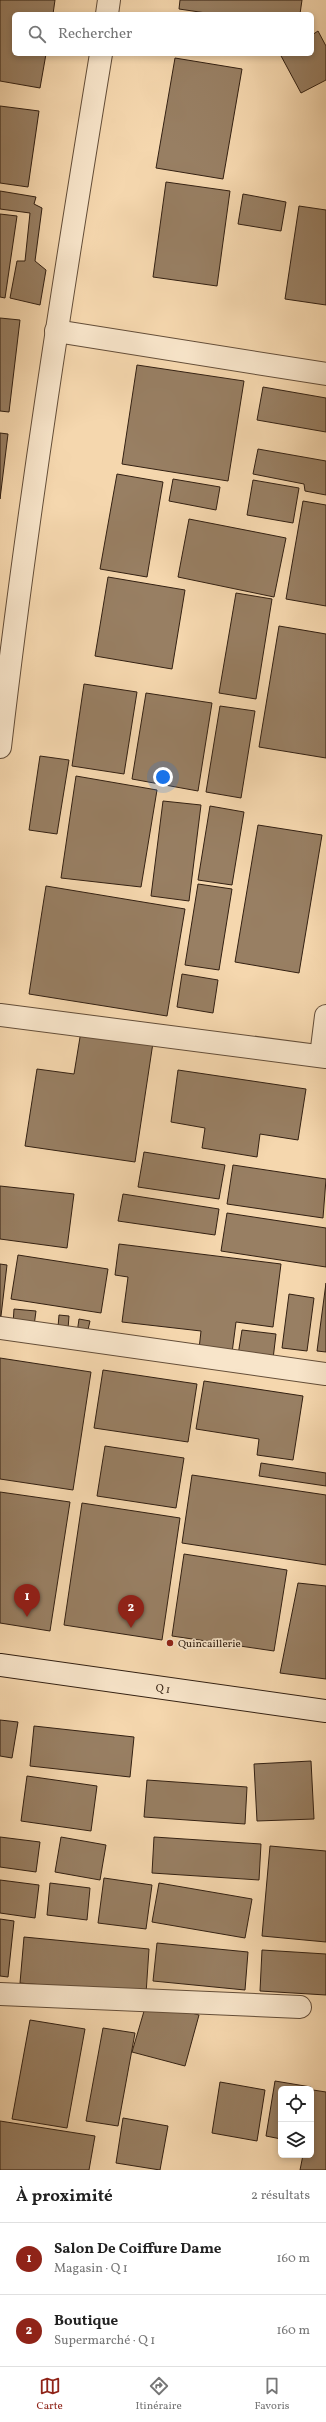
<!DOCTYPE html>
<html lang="fr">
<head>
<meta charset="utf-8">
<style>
  :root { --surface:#fff; --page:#f2f2f2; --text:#222; --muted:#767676; --line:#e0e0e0; --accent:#8f2418 }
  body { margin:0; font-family:Vollkorn,serif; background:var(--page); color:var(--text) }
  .controls { position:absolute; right:12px; bottom:12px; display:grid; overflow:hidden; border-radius:6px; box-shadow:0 2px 6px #0003 }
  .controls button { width:36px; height:36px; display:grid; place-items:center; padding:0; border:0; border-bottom:1px solid var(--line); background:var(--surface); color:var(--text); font:20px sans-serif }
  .you { position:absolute; left:163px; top:777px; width:14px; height:14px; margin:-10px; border:3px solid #fff; border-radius:50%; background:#1a73e8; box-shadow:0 0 0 6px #1a73e833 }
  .badge { display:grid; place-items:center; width:26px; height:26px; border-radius:50%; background:var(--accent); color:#fff; font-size:13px; font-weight:700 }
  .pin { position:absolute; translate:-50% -33px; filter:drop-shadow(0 1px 2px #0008) }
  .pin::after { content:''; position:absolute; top:21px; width:14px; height:12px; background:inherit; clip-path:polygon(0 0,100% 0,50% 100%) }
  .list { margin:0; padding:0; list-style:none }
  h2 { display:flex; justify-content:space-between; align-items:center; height:52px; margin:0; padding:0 16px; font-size:17px }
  h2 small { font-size:13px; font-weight:400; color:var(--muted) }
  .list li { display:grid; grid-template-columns:26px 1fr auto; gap:12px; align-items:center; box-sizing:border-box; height:72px; padding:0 16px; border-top:1px solid var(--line) }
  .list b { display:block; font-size:15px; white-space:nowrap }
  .list p { margin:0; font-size:13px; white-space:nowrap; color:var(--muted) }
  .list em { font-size:13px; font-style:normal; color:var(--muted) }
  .icon { flex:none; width:22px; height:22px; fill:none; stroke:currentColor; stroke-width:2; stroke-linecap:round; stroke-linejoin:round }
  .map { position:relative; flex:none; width:326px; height:2170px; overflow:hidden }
  .search { position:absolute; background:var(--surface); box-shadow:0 2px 6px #0003; left:12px; right:12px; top:12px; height:44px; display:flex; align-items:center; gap:10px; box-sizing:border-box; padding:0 14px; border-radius:6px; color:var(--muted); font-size:15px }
  .sheet { height:196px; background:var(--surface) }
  nav { display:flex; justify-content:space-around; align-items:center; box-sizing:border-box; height:56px; border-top:1px solid var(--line); background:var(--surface); font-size:11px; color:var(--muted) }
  nav a { display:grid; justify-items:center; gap:2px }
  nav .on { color:var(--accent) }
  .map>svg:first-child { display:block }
</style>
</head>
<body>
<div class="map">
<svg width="326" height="2170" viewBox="0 0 326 2170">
  <rect width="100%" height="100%" fill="#f5d7ae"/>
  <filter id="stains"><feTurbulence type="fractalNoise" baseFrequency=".005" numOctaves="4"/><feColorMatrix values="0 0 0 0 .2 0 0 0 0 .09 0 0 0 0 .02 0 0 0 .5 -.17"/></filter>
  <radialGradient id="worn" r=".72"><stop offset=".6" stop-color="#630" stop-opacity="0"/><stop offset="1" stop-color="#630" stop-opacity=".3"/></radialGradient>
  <g fill="#987f63" stroke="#332012">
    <polygon points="0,0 55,0 53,14 14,14 14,54 46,54 40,88 0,81"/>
    <polygon points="180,0 302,0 300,14 213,14 179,9"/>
    <polygon points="318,31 326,46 326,80 301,93 280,54 312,54 312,35"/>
    <polygon points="175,58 242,69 223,179 156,168"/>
    <polygon points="0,106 39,111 28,187 0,183"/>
    <polygon points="166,182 230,191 217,286 153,277"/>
    <polygon points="0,191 36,197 34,204 42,208 35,261 46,270 40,305 10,298 17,261 25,261 30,213 0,209"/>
    <polygon points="243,194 286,202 281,231 238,224"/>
    <polygon points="299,206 326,210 326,305 285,299"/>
    <polygon points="0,214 17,216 5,298 0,297"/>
    <polygon points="0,318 20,320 9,412 0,411"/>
    <polygon points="137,365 244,381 228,481 122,464"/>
    <polygon points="263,387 326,398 326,432 257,420"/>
    <polygon points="0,433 8,434 0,499"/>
    <polygon points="258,449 326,461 326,495 305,491 304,484 253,474"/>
    <polygon points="117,474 163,482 147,577 100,569"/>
    <polygon points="173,479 220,487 216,510 169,501"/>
    <polygon points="253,480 299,488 293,523 247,515"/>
    <polygon points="303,501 326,505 326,606 286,599"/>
    <polygon points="189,519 286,538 274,597 178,577"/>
    <polygon points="108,577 185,590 172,669 95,656"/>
    <polygon points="236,593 272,599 256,699 219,693"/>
    <polygon points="279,626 326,634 326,758 259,747"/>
    <polygon points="84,684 137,692 124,774 72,766"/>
    <polygon points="146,693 212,703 198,791 132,779"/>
    <polygon points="220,706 255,711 241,798 206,792"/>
    <polygon points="40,756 69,760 57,834 29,830"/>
    <polygon points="76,776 157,790 141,887 61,878"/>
    <polygon points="163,801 201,805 189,901 151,896"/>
    <polygon points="210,806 244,812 232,885 198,880"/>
    <polygon points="258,825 322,835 299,973 235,962"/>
    <polygon points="198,884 232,889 219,970 185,965"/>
    <polygon points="46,886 185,909 167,1016 29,994"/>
    <polygon points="182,974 218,980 213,1013 177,1007"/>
    <polygon points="82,1025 154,1036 135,1162 25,1146 37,1069 74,1074"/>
    <polygon points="178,1070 306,1089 298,1140 260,1134 257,1157 202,1148 205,1128 171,1122"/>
    <polygon points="144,1152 225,1165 219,1199 138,1187"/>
    <polygon points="233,1165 326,1179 323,1218 227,1204"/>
    <polygon points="0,1186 74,1194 67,1248 0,1239"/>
    <polygon points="123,1194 219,1209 215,1235 118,1221"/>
    <polygon points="227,1213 326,1228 326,1267 221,1251"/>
    <polygon points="119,1244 281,1264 273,1327 236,1322 232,1353 199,1349 201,1331 122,1322 128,1277 115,1275"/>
    <polygon points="18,1255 108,1269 101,1313 11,1299"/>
    <polygon points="0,1264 7,1265 1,1316 0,1316"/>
    <polygon points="326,1283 326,1352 317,1351"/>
    <polygon points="289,1294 314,1298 307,1351 282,1348"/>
    <polygon points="14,1309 36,1311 34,1326 13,1324"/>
    <polygon points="59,1315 69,1316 68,1329 58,1327"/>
    <polygon points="79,1319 90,1321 87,1334 77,1333"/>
    <polygon points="242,1330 276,1334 273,1359 238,1355"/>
    <polygon points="0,1358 91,1372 73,1490 0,1479"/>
    <polygon points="103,1370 197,1384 188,1442 94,1428"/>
    <polygon points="204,1381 303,1396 293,1460 257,1455 259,1439 196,1429"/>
    <polygon points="105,1446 184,1458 176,1508 97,1496"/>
    <polygon points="261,1463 326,1473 326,1486 259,1476"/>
    <polygon points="192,1475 326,1495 326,1565 182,1543"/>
    <polygon points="0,1492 70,1502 50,1631 0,1623"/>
    <polygon points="82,1503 180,1518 162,1640 64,1625"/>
    <polygon points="184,1554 287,1570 274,1651 172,1636"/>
    <polygon points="298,1583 326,1586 326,1679 280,1673"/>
    <polygon points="0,1720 18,1722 12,1758 0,1756"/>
    <polygon points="34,1726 134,1737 130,1777 30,1766"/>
    <polygon points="311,1761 314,1819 257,1821 254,1764"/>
    <polygon points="27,1776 97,1786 91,1831 21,1821"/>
    <polygon points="147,1780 247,1787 245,1824 144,1817"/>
    <polygon points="0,1837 40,1842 36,1872 0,1867"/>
    <polygon points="61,1837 106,1845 100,1880 55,1872"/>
    <polygon points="154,1837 261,1844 259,1880 152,1873"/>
    <polygon points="270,1846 326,1851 326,1942 262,1936"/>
    <polygon points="104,1878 152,1885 146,1929 98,1923"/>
    <polygon points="0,1880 39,1885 35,1918 0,1913"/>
    <polygon points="50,1883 90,1888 87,1920 47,1915"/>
    <polygon points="159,1883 252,1899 245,1938 152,1922"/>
    <polygon points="0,1919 14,1921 8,1977 0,1976"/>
    <polygon points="24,1937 149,1949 146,1994 20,1983"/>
    <polygon points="157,1943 248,1952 245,1990 153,1981"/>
    <polygon points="262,1950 326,1954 326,1995 260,1991"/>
    <polygon points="147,2001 199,2015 185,2066 132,2052"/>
    <polygon points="30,2020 85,2029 67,2128 12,2119"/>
    <polygon points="103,2028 135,2033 118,2126 86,2121"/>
    <polygon points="275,2081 311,2087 311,2090 281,2089 281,2139 266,2136"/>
    <polygon points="220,2082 265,2090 257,2141 212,2133"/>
    <polygon points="313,2090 326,2092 326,2170 300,2170 303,2155 311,2155 311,2104"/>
    <polygon points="123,2118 168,2126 160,2170 116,2163"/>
    <polygon points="0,2121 95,2136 89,2170 0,2170"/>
  </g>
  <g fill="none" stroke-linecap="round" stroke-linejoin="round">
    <g stroke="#644e39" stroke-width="24">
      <g id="street">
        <polyline points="107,14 109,0"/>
        <polyline points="56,331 326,374"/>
        <path d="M0,747c27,-232 63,-462 101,-693"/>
        <polyline points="0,1015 326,1057"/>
        <polyline points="321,1056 326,1016"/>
        <polyline points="0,1328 326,1374"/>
        <polyline points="0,1994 300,2007"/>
      </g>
    </g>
    <g stroke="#332012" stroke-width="24">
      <polyline id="secondary" points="0,1665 326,1711"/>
    </g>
    <use href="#street" stroke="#f8e5ca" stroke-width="22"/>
    <use href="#secondary" stroke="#f8e5ca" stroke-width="22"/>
  </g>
  <circle fill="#8f2418" stroke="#f8e5ca" stroke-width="1.5" cx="170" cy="1643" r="4"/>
  <g text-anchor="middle" stroke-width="3.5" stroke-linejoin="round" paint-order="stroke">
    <g font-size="11" fill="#332012" stroke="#f8e5ca" text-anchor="start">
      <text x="178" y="1647">Quincaillerie</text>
    </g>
    <g font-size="11" fill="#332012" stroke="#f8e5ca">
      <text transform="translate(163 1688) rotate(8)" y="4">Q 1</text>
    </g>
  </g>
  <rect width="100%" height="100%" filter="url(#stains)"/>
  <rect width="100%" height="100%" fill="url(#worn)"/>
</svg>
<div class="controls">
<button><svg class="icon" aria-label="locate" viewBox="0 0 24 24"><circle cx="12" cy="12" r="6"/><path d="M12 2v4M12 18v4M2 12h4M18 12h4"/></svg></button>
<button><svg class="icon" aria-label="layers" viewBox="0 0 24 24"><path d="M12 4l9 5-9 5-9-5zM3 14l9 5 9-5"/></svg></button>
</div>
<div class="you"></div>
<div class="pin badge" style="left:27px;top:1617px">1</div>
<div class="pin badge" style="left:131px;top:1628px">2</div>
<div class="search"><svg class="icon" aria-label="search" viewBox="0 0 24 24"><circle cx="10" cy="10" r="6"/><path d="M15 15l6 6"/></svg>Rechercher</div>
</div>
<section class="sheet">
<h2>À proximité<small>2 résultats</small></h2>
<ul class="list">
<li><span class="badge">1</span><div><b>Salon De Coiffure Dame</b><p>Magasin · Q 1</p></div><em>160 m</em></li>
<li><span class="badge">2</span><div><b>Boutique</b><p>Supermarché · Q 1</p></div><em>160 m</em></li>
</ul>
</section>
<nav>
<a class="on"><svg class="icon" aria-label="map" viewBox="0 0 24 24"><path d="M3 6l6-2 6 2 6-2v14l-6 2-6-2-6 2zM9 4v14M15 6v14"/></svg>Carte</a>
<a><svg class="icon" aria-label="directions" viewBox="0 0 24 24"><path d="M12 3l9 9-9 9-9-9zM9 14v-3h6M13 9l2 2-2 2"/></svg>Itinéraire</a>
<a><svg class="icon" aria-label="saved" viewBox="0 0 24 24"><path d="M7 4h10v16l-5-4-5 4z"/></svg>Favoris</a>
</nav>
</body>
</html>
